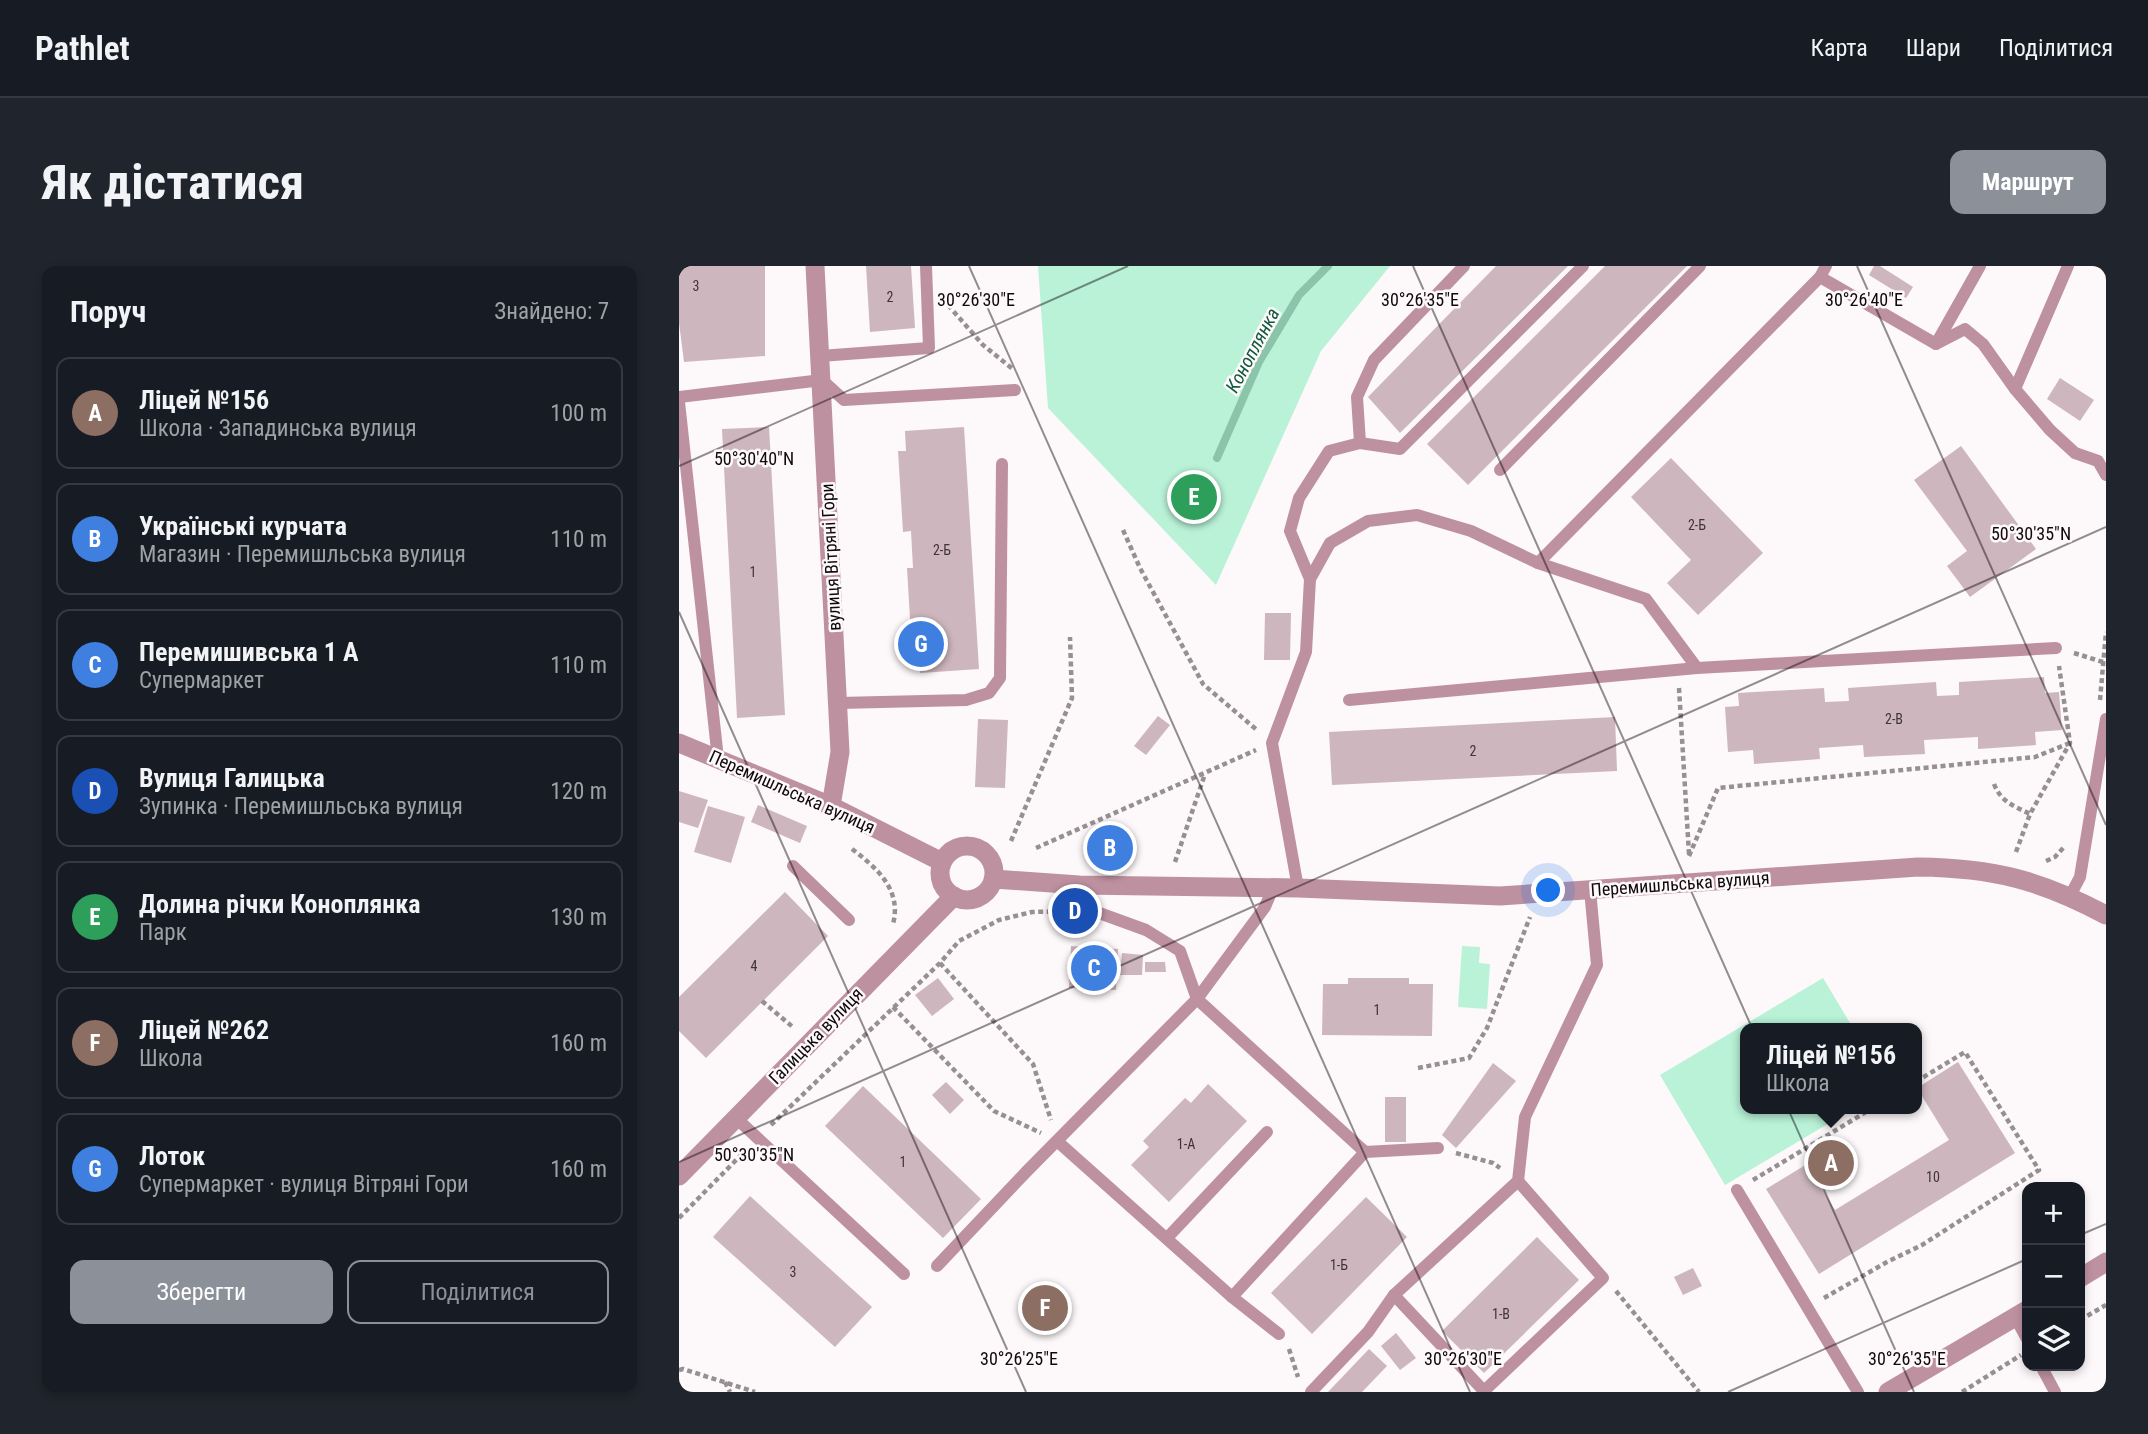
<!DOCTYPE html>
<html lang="uk">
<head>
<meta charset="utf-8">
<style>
  :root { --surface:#171b24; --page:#20242c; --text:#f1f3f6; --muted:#9ea1a6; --line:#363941; --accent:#8c9099 }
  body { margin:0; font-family:"Roboto Condensed",sans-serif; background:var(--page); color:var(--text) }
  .controls { position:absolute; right:21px; bottom:21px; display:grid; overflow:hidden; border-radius:14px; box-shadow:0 4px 10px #0003 }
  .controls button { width:63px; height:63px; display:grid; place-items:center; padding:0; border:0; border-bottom:2px solid var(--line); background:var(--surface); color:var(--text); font:35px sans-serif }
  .you { position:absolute; left:870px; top:625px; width:24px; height:24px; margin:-18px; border:5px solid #fff; border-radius:50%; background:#1a73e8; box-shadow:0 0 0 10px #1a73e833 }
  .badge { display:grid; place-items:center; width:46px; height:46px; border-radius:50%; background:var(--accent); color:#fff; font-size:23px; font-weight:700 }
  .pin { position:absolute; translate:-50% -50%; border:4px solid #fff; box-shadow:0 2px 7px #0006 }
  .popup { position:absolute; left:1061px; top:757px; width:182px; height:91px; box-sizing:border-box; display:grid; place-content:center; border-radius:14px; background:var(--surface); filter:drop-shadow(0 2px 5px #0005); font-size:23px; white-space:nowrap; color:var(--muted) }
  .popup b { font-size:26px; color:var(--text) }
  .popup::after { content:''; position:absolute; left:50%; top:100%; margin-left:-14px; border:14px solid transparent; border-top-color:var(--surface) }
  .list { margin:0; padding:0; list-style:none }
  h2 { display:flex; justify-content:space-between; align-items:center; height:91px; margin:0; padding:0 28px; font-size:30px }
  h2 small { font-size:23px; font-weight:400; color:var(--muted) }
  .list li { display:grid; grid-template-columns:46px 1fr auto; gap:21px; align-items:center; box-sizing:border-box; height:112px; margin:0 14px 14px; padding:0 14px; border:2px solid var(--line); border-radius:14px }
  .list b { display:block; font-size:26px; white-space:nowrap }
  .list p { margin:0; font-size:23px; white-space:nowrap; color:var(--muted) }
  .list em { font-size:23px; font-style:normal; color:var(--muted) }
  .actions { display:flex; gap:14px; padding:21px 28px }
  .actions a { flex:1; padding:16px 0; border:2px solid var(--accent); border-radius:14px; text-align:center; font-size:24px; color:var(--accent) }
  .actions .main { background:var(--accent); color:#fff }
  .icon { flex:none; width:38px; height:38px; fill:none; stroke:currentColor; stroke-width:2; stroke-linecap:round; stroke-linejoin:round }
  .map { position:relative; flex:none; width:1427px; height:1126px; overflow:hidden; border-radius:14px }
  header { display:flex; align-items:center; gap:42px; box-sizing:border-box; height:98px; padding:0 35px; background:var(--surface); border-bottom:2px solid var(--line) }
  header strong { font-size:33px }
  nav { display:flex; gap:38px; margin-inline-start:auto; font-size:24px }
  .intro { display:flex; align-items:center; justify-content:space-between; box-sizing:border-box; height:168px; padding:0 42px }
  h1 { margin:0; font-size:49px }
  .button { padding:18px 32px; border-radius:14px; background:var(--accent); color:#fff; font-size:24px; font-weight:700 }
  main { display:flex; gap:42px; padding:0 42px }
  aside { flex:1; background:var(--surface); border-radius:14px; box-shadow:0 4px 10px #0003 }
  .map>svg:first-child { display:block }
</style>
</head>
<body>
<header>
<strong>Pathlet</strong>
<nav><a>Карта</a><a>Шари</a><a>Поділитися</a></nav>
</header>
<div class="intro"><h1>Як дістатися</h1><a class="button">Маршрут</a></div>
<main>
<aside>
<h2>Поруч<small>Знайдено: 7</small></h2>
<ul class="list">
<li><span class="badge" style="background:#8d6e63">A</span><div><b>Ліцей №156</b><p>Школа · Западинська вулиця</p></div><em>100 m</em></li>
<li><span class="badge" style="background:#3f7fe0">B</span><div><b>Українські курчата</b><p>Магазин · Перемишльська вулиця</p></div><em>110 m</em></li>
<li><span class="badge" style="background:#3f7fe0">C</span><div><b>Перемишивська 1 А</b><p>Супермаркет</p></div><em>110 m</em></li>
<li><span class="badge" style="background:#1a4fb4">D</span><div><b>Вулиця Галицька</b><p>Зупинка · Перемишльська вулиця</p></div><em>120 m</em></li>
<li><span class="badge" style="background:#2e9e5b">E</span><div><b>Долина річки Коноплянка</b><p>Парк</p></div><em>130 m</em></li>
<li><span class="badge" style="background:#8d6e63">F</span><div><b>Ліцей №262</b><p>Школа</p></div><em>160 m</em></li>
<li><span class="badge" style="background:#3f7fe0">G</span><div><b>Лоток</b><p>Супермаркет · вулиця Вітряні Гори</p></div><em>160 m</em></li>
</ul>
<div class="actions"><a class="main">Зберегти</a><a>Поділитися</a></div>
</aside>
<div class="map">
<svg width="1427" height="1126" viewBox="0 0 1427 1126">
  <rect width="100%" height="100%" fill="#fdf8fa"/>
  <g fill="#b9f2d7">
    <polygon points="359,0 711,0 642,85 537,319 369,142"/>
    <polygon points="783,680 801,681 800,697 811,698 808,743 779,741"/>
    <polygon points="1144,712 1174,762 1066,762 1066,843 1174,843 1046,919 981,809"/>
  </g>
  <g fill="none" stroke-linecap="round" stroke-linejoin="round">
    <polyline stroke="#8cc4aa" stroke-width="8" points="538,192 580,96 620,29 649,0"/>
  </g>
  <g fill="#cdb6bd">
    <polygon points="0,0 86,0 86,90 5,96 0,57"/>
    <polygon points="187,0 232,0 236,62 191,66"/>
    <polygon points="817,0 889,0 721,167 689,131"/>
    <polygon points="926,0 1008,0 789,219 748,178"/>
    <polygon points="1195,0 1201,0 1234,21 1227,32 1190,9"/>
    <polygon points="1381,112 1415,134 1401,155 1368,133"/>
    <polygon points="90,161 106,449 58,452 43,163"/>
    <polygon points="285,161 300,403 241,407 240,387 233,387 228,302 234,302 232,265 224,266 219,185 227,185 226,165"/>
    <polygon points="1282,180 1357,283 1291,331 1268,300 1288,285 1235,214"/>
    <polygon points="992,192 1084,287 1019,349 988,317 1012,294 952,231"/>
    <polygon points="586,347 612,347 611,394 585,394"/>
    <polygon points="1365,411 1366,427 1380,426 1383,464 1356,466 1357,479 1299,483 1299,471 1245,474 1246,488 1185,491 1184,479 1140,482 1141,493 1075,498 1074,484 1049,486 1046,441 1060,440 1059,427 1145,422 1146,436 1170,435 1169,422 1257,416 1258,430 1280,429 1280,416"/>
    <polygon points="479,450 491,459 467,489 455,480"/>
    <polygon points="936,451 938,505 653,519 650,466"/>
    <polygon points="299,453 329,454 326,522 296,521"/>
    <polygon points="0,525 29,534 19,562 0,556"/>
    <polygon points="79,539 128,560 121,577 72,556"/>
    <polygon points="29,540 66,551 52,597 15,586"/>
    <polygon points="418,573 442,573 442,587 418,588"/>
    <polygon points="106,626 149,670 27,792 0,765 0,731"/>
    <polygon points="392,680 439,683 437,724 390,722"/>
    <polygon points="443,687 464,689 463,709 441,709"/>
    <polygon points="466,696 486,696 487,706 466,706"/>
    <polygon points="259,712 275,733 253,750 236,729"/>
    <polygon points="669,712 730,712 730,718 754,718 753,770 643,769 644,718 669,718"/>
    <polygon points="1279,796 1336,887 1140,1008 1087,923 1128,898 1156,944 1270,874 1238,822"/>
    <polygon points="814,797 837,815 777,882 763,869"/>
    <polygon points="267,816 285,834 271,848 253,829"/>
    <polygon points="529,818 568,855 490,936 452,899 470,881 464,875 506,832 512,837"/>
    <polygon points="184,820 302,933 264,972 146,860"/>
    <rect x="706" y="831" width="21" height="45"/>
    <polygon points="71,930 193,1041 156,1081 34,971"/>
    <polygon points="687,931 728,971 633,1068 592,1027"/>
    <polygon points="858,971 900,1014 805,1107 763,1065"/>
    <polygon points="1014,1002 1023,1020 1004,1029 995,1011"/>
    <polygon points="717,1067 737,1092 721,1104 702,1080"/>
    <polygon points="690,1083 708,1100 683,1126 649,1126"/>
  </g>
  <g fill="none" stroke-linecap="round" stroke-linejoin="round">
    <g stroke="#969092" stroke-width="4.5" stroke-dasharray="5 3.5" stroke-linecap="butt">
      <polyline points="269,39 304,79 335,104"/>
      <polyline points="444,264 461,302 524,418 579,465"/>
      <polyline points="1395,387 1424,396"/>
      <polyline points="1000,422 1010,588"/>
      <polyline points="1421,434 1427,366"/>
      <path d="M1315,518c7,18 20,22 36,30"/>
      <polyline points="332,575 393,432 391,371"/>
      <polyline points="357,582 577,484"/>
      <path d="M173,583c25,19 50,41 41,75"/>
      <polyline points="1337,586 1351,548 1391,477 1380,400"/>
      <polyline points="1010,590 1039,522 1356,491 1391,477"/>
      <polyline points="1367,595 1376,591 1385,581"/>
      <polyline points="496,596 526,508"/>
      <polyline points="261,697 354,798 372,854"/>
      <polyline points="83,735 115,762"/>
      <polyline points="214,741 315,845 362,867"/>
      <polyline points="739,802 790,792 808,762 851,651"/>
      <polyline points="92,859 261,697 280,675 320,654 353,646 393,645"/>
      <polyline points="777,887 814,897 821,902"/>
      <polyline points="1074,914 1192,843"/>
      <polyline points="0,952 66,885"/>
      <polyline points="937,1025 1020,1126"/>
      <polyline points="1145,1032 1208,996 1243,979 1360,904 1286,786 1238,815"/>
      <polyline points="1401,1054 1427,1039"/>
      <polyline points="610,1083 619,1111"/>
      <polyline points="0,1104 4,1103 76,1126"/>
      <polyline points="46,1116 51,1126"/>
      <polyline points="1283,1126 1342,1089"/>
    </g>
    <g stroke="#be91a1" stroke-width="12">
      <polyline points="1301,0 1257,78 1286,63 1304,78 1336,123 1371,164 1396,187 1419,195 1427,209"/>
      <polyline points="1141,11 1257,78"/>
      <polyline points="141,90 250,82 247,0"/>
      <polyline points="1336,123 1389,0"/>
      <polyline points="0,131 143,114 165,134 336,124"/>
      <polyline points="0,136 39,493"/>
      <polyline points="681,177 678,131 695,94 785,0"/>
      <polyline points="821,204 1021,0"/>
      <polyline points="859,297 1141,11 1147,0"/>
      <polyline points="631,313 611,265 620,232 650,185 681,177 721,183 904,0"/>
      <polyline points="670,434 1018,402 1377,382"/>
      <polyline points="160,437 287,434 310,427 321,412 323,198"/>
      <polyline points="114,600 170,654"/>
      <polyline points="594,622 586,641 518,733 686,886 759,882"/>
      <polyline points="619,622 593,477 627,386 631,313 651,277 689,255 738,249 792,265 859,297 967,333 1018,402"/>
      <polyline points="1391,630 1401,611 1427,453"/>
      <polyline points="57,852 225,1008"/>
      <polyline points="378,875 553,1031 600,1068"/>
      <polyline points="1058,924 1179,1126"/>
      <polyline points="488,972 588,866"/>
      <polyline points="258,1000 348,905 518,733 501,685 467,664 412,644 400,619"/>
      <polyline points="715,1029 805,1125 924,1012 839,915"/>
      <polyline points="553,1031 686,886"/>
      <polyline points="1336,1051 1348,1073"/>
      <polyline points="1362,1100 1376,1126"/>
      <polyline points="632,1126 689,1066 715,1029 839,915 846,851 918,699 911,624"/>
    </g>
    <g stroke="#be91a1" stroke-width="19">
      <polyline points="136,0 161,486 152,540"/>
      <polyline points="0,477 152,540 263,596"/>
      <circle cx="288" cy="607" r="27"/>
      <path d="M315,613l85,6 219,3 202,8 418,-29c76,1 122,13 188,48"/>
      <polyline points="0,910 275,630"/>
      <polyline points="1401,1012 1427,996"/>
      <polyline points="1209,1126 1348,1044"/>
    </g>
  </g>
  <path fill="none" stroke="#10090b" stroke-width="2" stroke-opacity="0.45" d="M290,0l501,1126M734,0l501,1126M1178,0l249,559M0,200l449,-200M0,346l347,780M0,896l1427,-635M1401,969l26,-11M1049,1126l299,-133"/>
  <g text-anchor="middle" stroke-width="5" stroke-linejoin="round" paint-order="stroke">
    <g font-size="14" fill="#3f3438">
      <text x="17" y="25">3</text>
      <text x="211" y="36">2</text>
      <text x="1018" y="264">2-Б</text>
      <text x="263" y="289">2-Б</text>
      <text x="74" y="311">1</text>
      <text x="1215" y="458">2-В</text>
      <text x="794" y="490">2</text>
      <text x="75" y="705">4</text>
      <text x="698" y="749">1</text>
      <text x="507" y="883">1-А</text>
      <text x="224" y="901">1</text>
      <text x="1254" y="916">10</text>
      <text x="660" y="1004">1-Б</text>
      <text x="114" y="1011">3</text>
      <text x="822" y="1053">1-В</text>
    </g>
    <g font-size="18" fill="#10090b" stroke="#fdf8fa">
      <text transform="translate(152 291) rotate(-93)" y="6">вулиця Вітряні Гори</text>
      <text transform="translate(113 526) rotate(24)" y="6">Перемишльська вулиця</text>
      <text transform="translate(1001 618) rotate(-4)" y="6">Перемишльська вулиця</text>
      <text transform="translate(137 770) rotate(-46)" y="6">Галицька вулиця</text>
    </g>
    <g font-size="19" font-style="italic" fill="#12583f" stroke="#fdf8fa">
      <text transform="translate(573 84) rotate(-62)" y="7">Коноплянка</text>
    </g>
  </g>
  <g font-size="18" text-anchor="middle" fill="#10090b" stroke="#fdf8fa" stroke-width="5" stroke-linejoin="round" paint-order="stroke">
    <text x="297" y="40">30°26'30"E</text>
    <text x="741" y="40">30°26'35"E</text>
    <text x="1185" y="40">30°26'40"E</text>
    <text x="75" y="199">50°30'40"N</text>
    <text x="1352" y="274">50°30'35"N</text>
    <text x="75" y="895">50°30'35"N</text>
    <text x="340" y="1099">30°26'25"E</text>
    <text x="784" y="1099">30°26'30"E</text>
    <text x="1228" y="1099">30°26'35"E</text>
  </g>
</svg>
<div class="controls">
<button>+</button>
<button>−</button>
<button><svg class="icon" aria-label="layers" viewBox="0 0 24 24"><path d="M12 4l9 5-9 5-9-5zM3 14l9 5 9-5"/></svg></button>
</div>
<div class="you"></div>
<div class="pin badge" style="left:1152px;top:897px;background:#8d6e63">A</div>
<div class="popup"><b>Ліцей №156</b>Школа</div>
<div class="pin badge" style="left:431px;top:582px;background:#3f7fe0">B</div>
<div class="pin badge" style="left:415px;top:702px;background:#3f7fe0">C</div>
<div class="pin badge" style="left:396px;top:645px;background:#1a4fb4">D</div>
<div class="pin badge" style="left:515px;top:231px;background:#2e9e5b">E</div>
<div class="pin badge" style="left:366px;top:1042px;background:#8d6e63">F</div>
<div class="pin badge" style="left:242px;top:378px;background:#3f7fe0">G</div>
</div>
</main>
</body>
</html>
